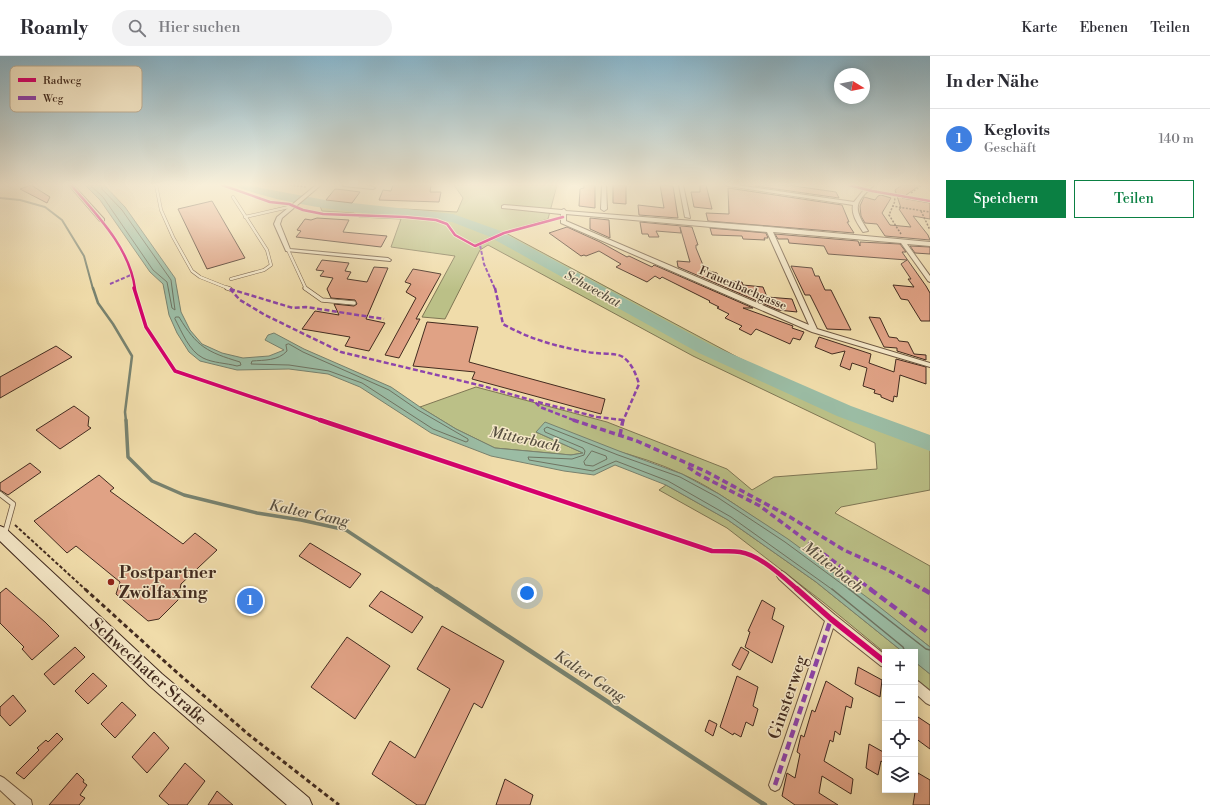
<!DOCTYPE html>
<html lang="de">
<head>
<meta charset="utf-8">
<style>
  :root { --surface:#fff; --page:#f2f2f3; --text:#2b2b33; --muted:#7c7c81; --line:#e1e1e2; --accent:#0b8043 }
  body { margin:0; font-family:"Libre Bodoni",serif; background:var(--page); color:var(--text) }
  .controls { position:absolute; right:12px; bottom:12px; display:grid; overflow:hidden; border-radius:0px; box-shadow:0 2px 10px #0003 }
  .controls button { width:36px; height:36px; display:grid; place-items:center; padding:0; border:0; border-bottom:1px solid var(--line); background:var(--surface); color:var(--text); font:20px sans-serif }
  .compass { position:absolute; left:834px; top:12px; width:36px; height:36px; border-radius:50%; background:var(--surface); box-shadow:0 2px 10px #0003; rotate:100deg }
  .you { position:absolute; left:527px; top:537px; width:14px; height:14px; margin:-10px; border:3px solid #fff; border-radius:50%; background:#1a73e8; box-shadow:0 0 0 6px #1a73e833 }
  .badge { display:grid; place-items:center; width:26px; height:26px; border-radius:50%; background:var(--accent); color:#fff; font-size:13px; font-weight:700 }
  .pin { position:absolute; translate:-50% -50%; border:2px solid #fff; box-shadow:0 1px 4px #0006 }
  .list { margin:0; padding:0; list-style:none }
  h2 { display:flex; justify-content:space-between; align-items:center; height:52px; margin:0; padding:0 16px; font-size:17px }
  h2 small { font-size:13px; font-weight:400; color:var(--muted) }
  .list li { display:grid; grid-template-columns:26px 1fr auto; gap:12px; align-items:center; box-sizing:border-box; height:60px; padding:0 16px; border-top:1px solid var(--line) }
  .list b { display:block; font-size:15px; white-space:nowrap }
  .list p { margin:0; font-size:13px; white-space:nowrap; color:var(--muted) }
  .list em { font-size:13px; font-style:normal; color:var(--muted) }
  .actions { display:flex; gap:8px; padding:12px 16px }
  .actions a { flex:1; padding:9px 0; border:1px solid var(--accent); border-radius:0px; text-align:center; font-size:14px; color:var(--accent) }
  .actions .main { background:var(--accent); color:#fff }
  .icon { flex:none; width:22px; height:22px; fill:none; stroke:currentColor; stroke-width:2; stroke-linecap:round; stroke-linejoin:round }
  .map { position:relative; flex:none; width:930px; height:749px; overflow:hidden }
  header { display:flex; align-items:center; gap:24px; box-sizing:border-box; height:56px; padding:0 20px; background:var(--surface); border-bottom:1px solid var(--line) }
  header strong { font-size:19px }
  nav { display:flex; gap:22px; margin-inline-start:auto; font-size:14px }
  .search { width:280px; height:36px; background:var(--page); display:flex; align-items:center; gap:10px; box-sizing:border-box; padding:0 14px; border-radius:22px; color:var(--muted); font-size:15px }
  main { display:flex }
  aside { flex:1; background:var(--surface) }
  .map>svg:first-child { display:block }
</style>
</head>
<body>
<header>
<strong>Roamly</strong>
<div class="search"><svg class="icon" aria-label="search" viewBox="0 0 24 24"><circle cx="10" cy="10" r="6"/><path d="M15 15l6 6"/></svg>Hier suchen</div>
<nav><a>Karte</a><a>Ebenen</a><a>Teilen</a></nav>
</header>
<main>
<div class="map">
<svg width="930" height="749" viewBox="0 0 930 749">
  <rect width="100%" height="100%" fill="#f0dcaa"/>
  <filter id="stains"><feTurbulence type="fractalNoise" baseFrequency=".005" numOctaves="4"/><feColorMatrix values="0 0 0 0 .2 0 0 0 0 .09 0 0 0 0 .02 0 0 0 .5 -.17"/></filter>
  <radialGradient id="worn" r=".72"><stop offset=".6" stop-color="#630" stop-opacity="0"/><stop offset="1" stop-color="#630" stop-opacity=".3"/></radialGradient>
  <g fill="#bbc087" stroke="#7f7654">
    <path d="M454,129h103l-9,34 -44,13 235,126 83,40 74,28 34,11v53l-89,17 -6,6 95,53v81c-58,-45 -116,-91 -178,-131 -22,-15 -45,-31 -70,-42 -45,-21 -97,-31 -146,-42l47,21 -12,2 -76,-7 -39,-19 -36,-22 56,-20 131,35 120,47 25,21 22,-13 103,-8 -2,-26 -182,-87 -205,-111 -8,5 -35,69 -23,-2 33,-61 -64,-9 10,-28 -42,-2 -5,-4 -32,-2 -2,-5 47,5 38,-2 52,3 6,-14z"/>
    <polygon points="666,429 728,464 816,526 903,596 885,597 823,546 727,472 659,434"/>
    <polygon points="915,606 930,618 930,634 915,622"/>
  </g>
  <polygon fill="#9bbca4" stroke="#78826f" points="85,129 104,129 125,151 175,222 181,256 190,274 202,288 222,297 243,302 269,300 284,294 265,284 268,279 274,277 304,293 391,331 420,351 456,373 495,392 571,399 583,397 536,376 545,366 619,395 682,418 719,438 788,483 872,545 930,591 930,618 915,606 915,596 903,596 816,526 728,464 666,429 615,409 594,419 564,415 491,400 431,377 360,331 328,318 289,313 237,314 200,305 189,296 177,277 169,259 163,228 150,216 100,144"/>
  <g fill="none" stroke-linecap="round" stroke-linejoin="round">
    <g stroke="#6f7462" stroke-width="1">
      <polyline points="90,129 103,141 153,214 167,226 172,252 175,254 171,224 122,154 102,133 101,129"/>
      <path d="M176,261h3c18,30 28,35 61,45l1,3 -4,1c-11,-3 -24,-3 -34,-8 -14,-7 -21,-26 -28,-39z"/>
      <path d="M289,288l14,8 86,38 29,20 50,29v2l-2,1 -33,-13 -71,-46 -33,-12 -40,-6 -38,-1 1,-3c12,-1 26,0 35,-10l-1,-6z"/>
      <polygon points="592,395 606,400 607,403 593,410 585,409 584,406"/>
      <polyline points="833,534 731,461 668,425 616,405 593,415 529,404 528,401 572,403 584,399 585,395 583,392 545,376 544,373 547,371 618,399 680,421 717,441 785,486 850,534"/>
    </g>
    <g stroke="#6f7462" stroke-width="1.5">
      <polyline points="832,533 903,591 905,596"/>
      <polyline points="849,533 926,593 930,594"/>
    </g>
    <polyline stroke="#78826f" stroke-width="2" points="0,142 20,144 45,151 62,164 84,200 93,233"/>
    <polyline stroke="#78826f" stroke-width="2.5" points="93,232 98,247 113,268 132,300 125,356 126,365"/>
    <polyline stroke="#78826f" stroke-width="3.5" points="126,364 128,401 152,425 184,439 257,457 301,464 346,474 437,534"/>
    <polyline stroke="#78826f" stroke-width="4.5" points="436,533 765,749"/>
    <path fill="#9bbca4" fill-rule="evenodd" d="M235,129h17l9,3 64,12 128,14 45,16 213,115 140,61 79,29v16l-93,-35 -138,-63 -211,-117 -36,-14c-70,-8 -149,-11 -215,-35z"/>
  </g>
  <g fill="#e0a285" stroke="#432c20">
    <polygon points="31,129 50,141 47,147 20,133"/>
    <polygon points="393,129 431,129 430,136 441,136 439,146 379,144 383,134 391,135"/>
    <polygon points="584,129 595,129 595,152 579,150 580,133 584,132"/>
    <polygon points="613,129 626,129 626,148 613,147"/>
    <polygon points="660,129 673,130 678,162 639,159 638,149 664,152"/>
    <polygon points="700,129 706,129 712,153 694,151 691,136 700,136"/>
    <polygon points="755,129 787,129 836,136 839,142 755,130"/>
    <polygon points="902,129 920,129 902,142 930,147 930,163 913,160 928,179 930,184 885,180 877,168 865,167 861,160 860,150 864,141 875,144 878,140 881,139 891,142 882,157 890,169 911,171 899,153 901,152 895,134"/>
    <polygon points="728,132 842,149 849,166 847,166 854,177 708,165 706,157 729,158"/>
    <polygon points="335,133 345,134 360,136 352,147 326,144"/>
    <polygon points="212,145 245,202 207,213 178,153"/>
    <polygon points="317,162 349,164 343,176 387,180 381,191 296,181 301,175 297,174 305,163 311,164"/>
    <polygon points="590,162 609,164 610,182 590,173"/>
    <polygon points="640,166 692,171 698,189 696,189 696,192 705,214 717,217 719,224 742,226 743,229 763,231 767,241 792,243 797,256 778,254 678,211 677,205 690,206 680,171 681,177 656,175 659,181 649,181 648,178 642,178"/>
    <polygon points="567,171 600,186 627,201 629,200 652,211 654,209 753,252 743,252 793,270 792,272 804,276 800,284 793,282 790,288 756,273 751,279 739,273 742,270 725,262 729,258 717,252 719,251 709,246 710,245 662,221 660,223 655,220 647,226 616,211 621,208 599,195 586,200 584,199 581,200 549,177"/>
    <polygon points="710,172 766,177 768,182 764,182 765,184 743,183 742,180 712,179"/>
    <polygon points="775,178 858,185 860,190 860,186 900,188 906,196 902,196 926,230 930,237 930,265 921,265 908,244 901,243 893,229 914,231 908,223 911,223 901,208 907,204 828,198 824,190 789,187 788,183 778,183"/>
    <polygon points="910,190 930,191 930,198 915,197"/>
    <polygon points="322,204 349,207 345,215 351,216 347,223 367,226 374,211 388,212 366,263 385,267 369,295 345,290 350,281 302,273 315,255 339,259 334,248 354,250 357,248 355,244 331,242 327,233 333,222 320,220 324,215 316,214"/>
    <polygon points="791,210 812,212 815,220 819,220 820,223 825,234 831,234 851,274 827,273 810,239 805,239"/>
    <polygon points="413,213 441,218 416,263 420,263 399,302 385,299 416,242 406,236 411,228 405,226"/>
    <polygon points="869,261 880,262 889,281 897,282 899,285 908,286 914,298 926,299 926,304 897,295 897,292 884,291"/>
    <polygon points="427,266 478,271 469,306 605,343 601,358 472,323 475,316 413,310"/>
    <polygon points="819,281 871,298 869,307 894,316 896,303 926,311 926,328 900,319 897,341 894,340 893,346 881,341 881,339 874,337 875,334 863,330 867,312 852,307 850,314 840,310 845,295 832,298 815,291"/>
    <polygon points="56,290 72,301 0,342 0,321"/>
    <polygon points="74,350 89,361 88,370 91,372 60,393 36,374"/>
    <polygon points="30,407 41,416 8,439 0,434 0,427"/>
    <polygon points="99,419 114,432 110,435 183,488 195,477 217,494 181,528 178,544 159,563 148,565 116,538 120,526 76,490 67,497 34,465"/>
    <polygon points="310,487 361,518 350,532 299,500"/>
    <polygon points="6,532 45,566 59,580 32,604 22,593 24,591 0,567 0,537"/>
    <polygon points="381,535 423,561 412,577 369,550"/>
    <polygon points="762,544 775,552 772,563 784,570 772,607 745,591 750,576 748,575"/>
    <polygon points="442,570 504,605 482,652 474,647 425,749 417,749 372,718 390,685 415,702 450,633 417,613"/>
    <polygon points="347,581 390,610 355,663 311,631"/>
    <polygon points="75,591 85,601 54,629 44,618"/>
    <polygon points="741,591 749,596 740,614 732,609"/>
    <polygon points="858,611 882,624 880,641 855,628"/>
    <polygon points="93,617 107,630 88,648 75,635"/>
    <polygon points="737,620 758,631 753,650 758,653 753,670 746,666 741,681 734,677 733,679 720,671"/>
    <polygon points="826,625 853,642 851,652 846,650 840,679 835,675 833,686 830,684 824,705 853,723 851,738 822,720 819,737 838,749 795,749 782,740 787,717 795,722 800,698 797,696 801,679 804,681 812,654 815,656"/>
    <polygon points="13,639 26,655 10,670 0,659 0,651"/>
    <polygon points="122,646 136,659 115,682 101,668"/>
    <polygon points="915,659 930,669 930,693 915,682"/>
    <polygon points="709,664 717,668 713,680 705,675"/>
    <polygon points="154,676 169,692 147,717 132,701"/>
    <polygon points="57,677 63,683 24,723 16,717 39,694 37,692 46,684 48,686"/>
    <polygon points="869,688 885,697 885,708 881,705 878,719 866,712"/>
    <polygon points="185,707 205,725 187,749 169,749 159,740"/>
    <polygon points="77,717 84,724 83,726 87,729 80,739 85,742 79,749 49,749"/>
    <polygon points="918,717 930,724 930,749 913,749"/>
    <polygon points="505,723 533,739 530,749 496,749"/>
    <polygon points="217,735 233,749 208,749"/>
  </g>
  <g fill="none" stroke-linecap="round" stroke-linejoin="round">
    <g stroke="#6e5842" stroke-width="3.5">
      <g id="lane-far2">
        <polyline points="156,129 161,154 173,181 192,215 200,221 230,233"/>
        <polyline points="245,161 293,150"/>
        <polyline points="288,194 306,233"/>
        <polyline points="231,223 264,214 271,209 267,194 233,141"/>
      </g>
    </g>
    <g stroke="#6e5842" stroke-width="5">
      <g id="lane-far1">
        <polyline points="227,232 230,233"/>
        <polyline points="305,232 322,244 354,247"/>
      </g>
    </g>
    <g stroke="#6e5842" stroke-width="6">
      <polyline id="lane" points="0,438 13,448 5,477"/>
    </g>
    <g stroke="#6e5842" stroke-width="2">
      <g id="street">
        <polygon points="69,129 73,129 104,163 104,165 100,165"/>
        <polygon points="316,129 321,129 282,162 280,168 290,193 388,202 391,204 390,205 286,195 274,168 277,161"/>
        <path d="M342,129c10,0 25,-2 33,3l-2,1 -29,-3z"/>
        <polygon points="602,129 606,129 607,153 604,155 601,153"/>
        <polygon points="679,129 683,129 690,162 685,161"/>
        <path d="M726,129h11l117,17 13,-16 7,-1c-20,18 -21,23 -6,46l-5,1c-5,-8 -12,-17 -10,-27l-125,-19z"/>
        <path d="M504,149l58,5 2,-1 2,2 203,16 161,15v4l-23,-2 23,32v6l-2,-1 -27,-38 -128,-11 44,97 113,34v4l-118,-35 -251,-109v-9l-59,-6v-2zM566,158l201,18 42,93 -243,-104z"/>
        <polygon points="782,515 785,517 835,559 885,599 885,611 881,610 833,572 781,729 779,733 775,735 771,733 769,729 825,565 779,523 777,520 779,517"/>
        <polygon points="915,624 919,626 930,635 930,649 926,647 915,637"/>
        <polygon points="0,720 4,722 31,744 32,749 16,749 0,734"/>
      </g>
    </g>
    <g stroke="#432c20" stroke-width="2">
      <polygon id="secondary" points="0,470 5,472 162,618 309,742 312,749 287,749 150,630 0,485"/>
    </g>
    <g stroke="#432c20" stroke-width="1.5" stroke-dasharray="2 1.5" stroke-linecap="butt">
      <polyline points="290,129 306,131"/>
      <polyline points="911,137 922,129"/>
      <polyline points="894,139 895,145 889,159 901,178"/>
      <polyline points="892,150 930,156"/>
      <polyline points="921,155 930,174"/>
    </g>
    <polyline stroke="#432c20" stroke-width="2" stroke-dasharray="3.5 2" stroke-linecap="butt" points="15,469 86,534"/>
    <polyline stroke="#432c20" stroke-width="3" stroke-dasharray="4.5 3" stroke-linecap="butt" points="85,533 173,613 248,678 339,749"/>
    <use href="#lane-far2" stroke="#f5e8c8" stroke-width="2.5"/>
    <use href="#lane-far1" stroke="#f5e8c8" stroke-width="3.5"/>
    <use href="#lane" stroke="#f5e8c8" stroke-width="4.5"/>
    <use href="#street" fill="#f5e8c8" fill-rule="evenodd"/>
    <use href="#secondary" fill="#f5e8c8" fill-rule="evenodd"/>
    <g stroke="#8e44ad" stroke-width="2" stroke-dasharray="4 2" stroke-linecap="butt">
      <polyline points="480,189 484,208 495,233"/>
      <polyline points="110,228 133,218"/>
    </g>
    <g stroke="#8e44ad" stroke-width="2.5" stroke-dasharray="5 2.5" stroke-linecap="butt">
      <path d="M495,232l8,36c26,15 55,23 85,28 8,2 27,1 33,4 10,5 15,18 18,28l-16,37"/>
      <polyline points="230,233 240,244 265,259 341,296 483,330 534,345 540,351 576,365"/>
      <polyline points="230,233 293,252 306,251 384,263"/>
      <polyline points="538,346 597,361 623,364"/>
    </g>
    <g stroke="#8e44ad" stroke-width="3.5" stroke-dasharray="6 3.5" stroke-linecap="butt">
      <polyline points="573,364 637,385 707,416 790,461 844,494 888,514 924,534"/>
      <polyline points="620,379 623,364"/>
      <polyline points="688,411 698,418 760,450 872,534"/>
    </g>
    <g stroke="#8e44ad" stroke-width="4.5" stroke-dasharray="8 4.5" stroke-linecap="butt">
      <polyline points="870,533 930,578"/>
      <polyline points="923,533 930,537"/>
      <polyline points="775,729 831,563"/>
    </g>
    <g stroke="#f5e8c8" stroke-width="4">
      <g id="cycleway-far3">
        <path d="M71,129c26,30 59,63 64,104"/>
        <polyline points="222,129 270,146 289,148 303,154 323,158 405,161 436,164 447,168 455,179 475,190 504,177 563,161"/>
        <polyline points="849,129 872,135 930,145"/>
      </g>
    </g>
    <g stroke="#f5e8c8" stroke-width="5.5">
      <polyline id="cycleway-far2" points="134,232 146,271 175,315 323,365"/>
    </g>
    <g stroke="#f5e8c8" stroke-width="7">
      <path id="cycleway-far1" d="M320,364l392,131c9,0 19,0 28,1 20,3 43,25 58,38"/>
    </g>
    <g stroke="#f5e8c8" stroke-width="8">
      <polyline id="cycleway" points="797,533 831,563 885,606"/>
    </g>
    <use href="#cycleway-far3" stroke="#d6006c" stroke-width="2.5"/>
    <use href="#cycleway-far2" stroke="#d6006c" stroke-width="3.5"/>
    <use href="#cycleway-far1" stroke="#d6006c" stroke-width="4.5"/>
    <use href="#cycleway" stroke="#d6006c" stroke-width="5.5"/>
  </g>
  <linearGradient id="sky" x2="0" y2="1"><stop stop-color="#89b7cd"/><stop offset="0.55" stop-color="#f8efd9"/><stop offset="1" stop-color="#f8efd9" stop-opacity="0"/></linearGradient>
  <rect width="930" height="234" fill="url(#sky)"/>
  <circle fill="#8f2418" stroke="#f5e8c8" stroke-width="1.5" cx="111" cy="526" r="4"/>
  <g text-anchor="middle" stroke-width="3" stroke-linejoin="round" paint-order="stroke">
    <g font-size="12" fill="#432c20" stroke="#f5e8c8">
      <text transform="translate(743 232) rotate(23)" y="4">Frauenbachgasse</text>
    </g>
    <g font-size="13" font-style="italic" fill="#595041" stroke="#f5e8c8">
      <text transform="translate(593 232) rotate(29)" y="5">Schwechat</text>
    </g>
    <g font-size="15" font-style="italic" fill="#595041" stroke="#f5e8c8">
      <text transform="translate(525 383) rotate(12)" y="5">Mitterbach</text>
      <text transform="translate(309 457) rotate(12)" y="5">Kalter Gang</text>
      <text transform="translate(833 511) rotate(38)" y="5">Mitterbach</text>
      <text transform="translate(590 620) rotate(33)" y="5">Kalter Gang</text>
    </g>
    <g font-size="17" font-weight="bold" fill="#432c20" stroke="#f5e8c8" text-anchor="start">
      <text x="119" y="522">Postpartner<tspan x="119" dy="20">Zwölfaxing</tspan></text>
    </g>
    <g font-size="17" fill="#432c20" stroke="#f5e8c8">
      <text transform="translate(149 615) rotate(42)" y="6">Schwechater Straße</text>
      <text transform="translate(787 641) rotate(-71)" y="6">Ginsterweg</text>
    </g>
  </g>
  <rect x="10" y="10" width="132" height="46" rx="6" fill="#f5e8c8" stroke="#c0b096" stroke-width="1"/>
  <rect x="18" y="22" width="18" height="4" fill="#d6006c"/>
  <rect x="18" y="40" width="18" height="4" fill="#8e44ad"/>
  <g font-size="11" fill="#432c20">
    <text x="43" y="28">Radweg</text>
    <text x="43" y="46">Weg</text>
  </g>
  <rect width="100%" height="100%" filter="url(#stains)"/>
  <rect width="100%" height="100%" fill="url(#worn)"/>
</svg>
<div class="controls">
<button>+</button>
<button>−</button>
<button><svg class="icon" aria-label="locate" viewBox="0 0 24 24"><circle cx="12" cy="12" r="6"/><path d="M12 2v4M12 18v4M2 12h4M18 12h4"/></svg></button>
<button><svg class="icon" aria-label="layers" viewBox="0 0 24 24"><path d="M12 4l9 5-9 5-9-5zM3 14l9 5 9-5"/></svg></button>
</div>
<svg class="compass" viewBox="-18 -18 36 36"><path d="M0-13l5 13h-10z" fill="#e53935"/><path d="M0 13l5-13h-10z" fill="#7c7c81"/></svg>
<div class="you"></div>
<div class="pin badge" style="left:250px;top:545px;background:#3f7fe0">1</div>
</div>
<aside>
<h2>In der Nähe<small></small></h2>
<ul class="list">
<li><span class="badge" style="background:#3f7fe0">1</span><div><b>Keglovits</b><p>Geschäft</p></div><em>140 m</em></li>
</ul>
<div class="actions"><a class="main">Speichern</a><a>Teilen</a></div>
</aside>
</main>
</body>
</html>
